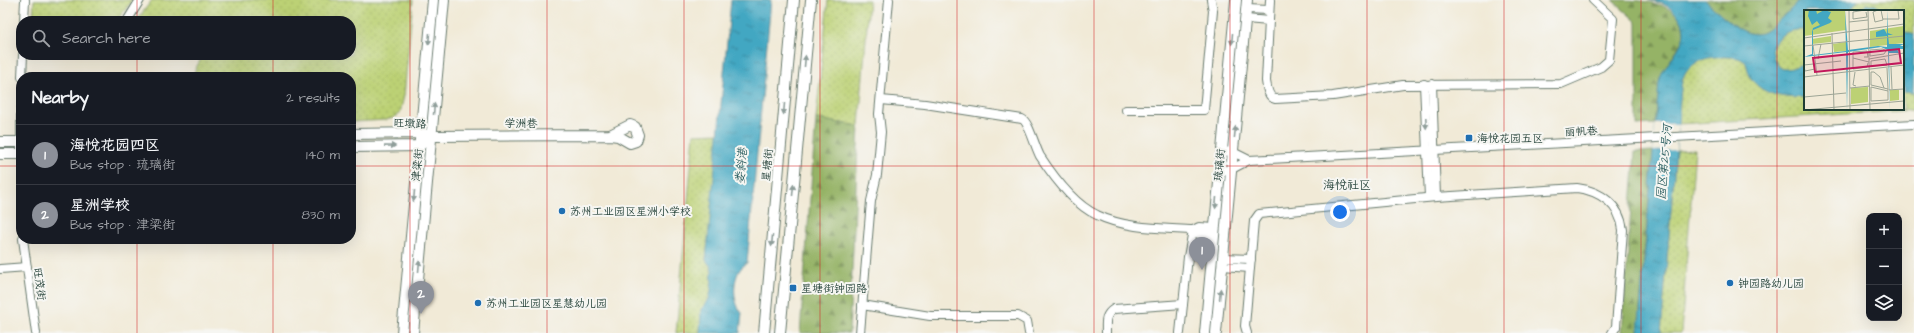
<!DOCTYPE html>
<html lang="en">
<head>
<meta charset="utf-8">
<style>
  :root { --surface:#171b24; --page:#242831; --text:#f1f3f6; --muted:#9ea1a6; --line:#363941; --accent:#8c9099 }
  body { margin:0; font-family:"Architects Daughter","LXGW WenKai TC",sans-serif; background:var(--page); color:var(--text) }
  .controls { position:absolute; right:12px; bottom:12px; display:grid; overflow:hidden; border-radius:8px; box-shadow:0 4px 16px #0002 }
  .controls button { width:36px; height:36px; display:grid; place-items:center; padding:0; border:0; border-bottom:1px solid var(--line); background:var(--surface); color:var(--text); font:20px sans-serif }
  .you { position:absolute; left:1340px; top:212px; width:14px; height:14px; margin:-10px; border:3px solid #fff; border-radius:50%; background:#1a73e8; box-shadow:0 0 0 6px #1a73e833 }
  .badge { display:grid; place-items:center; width:26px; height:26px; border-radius:50%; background:var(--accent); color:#fff; font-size:13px; font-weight:700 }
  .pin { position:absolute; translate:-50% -33px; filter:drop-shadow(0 1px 2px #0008) }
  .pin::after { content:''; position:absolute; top:21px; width:14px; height:12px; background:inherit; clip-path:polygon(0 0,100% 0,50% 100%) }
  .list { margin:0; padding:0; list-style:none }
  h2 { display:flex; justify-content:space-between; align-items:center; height:52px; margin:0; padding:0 16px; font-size:17px }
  h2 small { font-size:13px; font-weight:400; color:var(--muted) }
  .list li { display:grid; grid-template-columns:26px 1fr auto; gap:12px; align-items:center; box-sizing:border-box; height:60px; padding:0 16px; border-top:1px solid var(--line) }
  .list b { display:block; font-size:15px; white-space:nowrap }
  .list p { margin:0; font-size:13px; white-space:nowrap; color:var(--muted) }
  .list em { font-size:13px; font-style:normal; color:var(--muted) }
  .icon { flex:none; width:22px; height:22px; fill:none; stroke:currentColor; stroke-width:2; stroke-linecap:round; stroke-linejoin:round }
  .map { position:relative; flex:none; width:1914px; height:333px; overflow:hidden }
  .search { position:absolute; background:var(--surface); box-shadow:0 4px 16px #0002; left:16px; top:16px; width:340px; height:44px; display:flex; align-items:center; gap:10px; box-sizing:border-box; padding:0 14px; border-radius:16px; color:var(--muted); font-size:15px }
  .panel { position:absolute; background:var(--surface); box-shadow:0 4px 16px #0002; left:16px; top:72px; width:340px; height:172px; border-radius:16px }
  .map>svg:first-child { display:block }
</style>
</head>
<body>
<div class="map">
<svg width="1914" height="333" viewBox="0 0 1914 333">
  <defs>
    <pattern id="grass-dots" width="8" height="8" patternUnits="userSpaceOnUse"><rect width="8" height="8" fill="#bcd174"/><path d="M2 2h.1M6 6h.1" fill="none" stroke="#a1b465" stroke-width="1.8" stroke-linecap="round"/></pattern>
    <pattern id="forest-firs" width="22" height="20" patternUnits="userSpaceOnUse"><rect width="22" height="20" fill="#95b366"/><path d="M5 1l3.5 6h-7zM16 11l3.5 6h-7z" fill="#799355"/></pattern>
    <pattern id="water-ripples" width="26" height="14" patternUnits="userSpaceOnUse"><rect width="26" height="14" fill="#42a7c2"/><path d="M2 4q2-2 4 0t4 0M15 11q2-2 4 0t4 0" fill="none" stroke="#37899e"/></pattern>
  </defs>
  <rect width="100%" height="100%" fill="#f6f6f2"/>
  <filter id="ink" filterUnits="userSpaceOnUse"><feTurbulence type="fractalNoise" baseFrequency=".025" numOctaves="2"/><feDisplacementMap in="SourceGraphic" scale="8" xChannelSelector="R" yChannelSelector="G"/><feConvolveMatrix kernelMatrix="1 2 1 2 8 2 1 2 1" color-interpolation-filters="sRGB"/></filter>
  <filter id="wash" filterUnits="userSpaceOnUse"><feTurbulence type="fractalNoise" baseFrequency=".012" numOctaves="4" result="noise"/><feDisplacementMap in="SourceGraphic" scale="16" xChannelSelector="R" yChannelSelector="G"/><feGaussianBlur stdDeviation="0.9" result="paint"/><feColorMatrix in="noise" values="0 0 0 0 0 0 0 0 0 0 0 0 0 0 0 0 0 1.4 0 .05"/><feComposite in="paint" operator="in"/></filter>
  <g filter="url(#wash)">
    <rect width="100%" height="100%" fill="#f1ead7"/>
    <g fill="url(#grass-dots)" stroke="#6e8754">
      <polygon points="34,0 133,0 116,21 33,21"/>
      <polygon points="152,0 413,0 404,96 400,113 393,118 386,120 351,122 351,77 194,77 195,70 203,55 351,55 351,21 136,21"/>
      <polygon points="828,0 869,0 859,126 816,119"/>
      <polygon points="1858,0 1914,0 1914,35 1903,31 1903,11 1849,11"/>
      <path d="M1791,30h14v33c-5,2 -12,6 -18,6 -5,1 -7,-2 -10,-6 -12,-14 0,-28 14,-33z"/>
      <path d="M1722,56l15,1 8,4c3,5 3,12 6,17 11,17 36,21 54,19v12h98v-17l11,1v17l-236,14c2,-35 -2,-67 44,-68z"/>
      <path d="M719,133l-13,127 5,7 1,4c-1,14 1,29 -11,38l-1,24h-24l18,-199z"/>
      <polygon points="1695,149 1681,333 1661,333 1676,150"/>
    </g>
    <g fill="url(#forest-firs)" stroke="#5a784d">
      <path d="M1612,0c23,0 50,0 66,16 5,7 7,15 5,23l-23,39 -5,46 -18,1v-103z"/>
      <path d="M1705,0h96c-11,9 -27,27 -37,32 -19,10 -47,-21 -59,-32z"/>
      <polygon points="816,119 859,126 849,333 800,333"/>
      <polygon points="1653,151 1638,333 1622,333 1635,152"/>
    </g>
    <g fill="url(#water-ripples)" stroke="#30727b">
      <path d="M731,0h40l-24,263c-15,8 -16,38 -5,50l-2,20h-40l1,-24c12,-9 10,-24 11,-38l-1,-4 -5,-7z"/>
      <path d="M1649,0h56c12,11 40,42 59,32 10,-5 26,-23 37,-32h57l-9,11h-44v19c-14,-1 -23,2 -32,14 -2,8 2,26 13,25 6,0 13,-4 19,-6v34c-18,2 -44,-2 -54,-19 -3,-5 -3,-10 -5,-15 -5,-6 -12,-6 -20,-6 -21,-2 -43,7 -45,31l-20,245h-23l21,-251c5,-22 37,-41 20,-65 -8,-11 -17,-14 -30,-17z"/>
      <polygon points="1867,4 1876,4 1882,11 1859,11"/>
      <polygon points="1903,31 1914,35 1913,93 1903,92"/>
    </g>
    <polygon fill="#f1ead7" points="1655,124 1678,124 1676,150 1653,151"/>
  </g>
  <g filter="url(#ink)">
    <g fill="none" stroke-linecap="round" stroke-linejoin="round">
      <g stroke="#687a6d" stroke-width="10">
        <g id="minor">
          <path d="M1270,0l-4,81c1,7 2,16 9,18l58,-3 70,-11 158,-1 40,-17 8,-7 4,-41 -20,-19"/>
          <polyline points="1247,9 1269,10"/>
          <polyline points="1246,19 1269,21"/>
          <polyline points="24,21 25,0"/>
          <polyline points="127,21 140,0"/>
          <polyline points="22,77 23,55"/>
          <polyline points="1424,84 1429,197"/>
          <polyline points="1432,84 1436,197"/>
          <path d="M881,100l44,4 97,15c7,3 13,28 18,37 13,20 35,49 57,59 29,14 64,13 96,15l5,4 16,1"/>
          <polyline points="21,110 21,156"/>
          <polyline points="1126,110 1204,110 1213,11 1211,0"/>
          <polyline points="1221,151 1233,152 1249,160"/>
          <polyline points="1219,171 1230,170 1249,160 1914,124"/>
          <polyline points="1193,230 1199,227 1214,228"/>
          <polyline points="23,239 36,333"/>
          <polyline points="1223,258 1251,259"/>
          <polyline points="1222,266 1250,268"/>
          <polyline points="0,269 27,267"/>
          <polyline points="862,305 930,316 1018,316 1027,321 1029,333"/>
          <polyline points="860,333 871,201 877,175 881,132 879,114 889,0"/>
          <path d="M1106,333c0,-10 -2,-18 8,-24l69,-5"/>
          <polyline points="1180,333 1188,257 1193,230"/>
          <path d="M1247,333l-2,-7 9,-105 5,-7 177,-17 141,-9c24,3 43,17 46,42l-7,97 -4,6"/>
        </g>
      </g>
      <g stroke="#687a6d" stroke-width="12">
        <g id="major">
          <polyline points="351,134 420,133 432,136 610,135 618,136 630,143 636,141 638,135 635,127 630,125 610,135"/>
          <polyline points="0,142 21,142"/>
          <polyline points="351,147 419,146 424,142"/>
          <polyline points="0,154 21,154"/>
          <polyline points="402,333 433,0"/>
          <polyline points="413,333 444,0"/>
          <polyline points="764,333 794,0"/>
          <polyline points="780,333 811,0"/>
          <polyline points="1205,333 1236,0"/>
          <polyline points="1216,333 1247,0"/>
        </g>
      </g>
      <use href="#minor" stroke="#fff" stroke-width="8"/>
      <use href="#major" stroke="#fff" stroke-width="10"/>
    </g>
    <defs><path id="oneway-solid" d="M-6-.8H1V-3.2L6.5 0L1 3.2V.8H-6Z"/></defs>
    <g fill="#8f9e9a">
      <use href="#oneway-solid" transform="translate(429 39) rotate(95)"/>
      <use href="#oneway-solid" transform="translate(1232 39) rotate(95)"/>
      <use href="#oneway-solid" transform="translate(805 61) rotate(-85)"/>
      <use href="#oneway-solid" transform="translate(434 109) rotate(-85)"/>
      <use href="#oneway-solid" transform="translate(784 109) rotate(95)"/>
      <use href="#oneway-solid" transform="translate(1426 123) rotate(88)"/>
      <use href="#oneway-solid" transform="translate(1235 132) rotate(-84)"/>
      <use href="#oneway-solid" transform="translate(390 146) rotate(-1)"/>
      <use href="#oneway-solid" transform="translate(793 190) rotate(-85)"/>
      <use href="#oneway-solid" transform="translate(414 196) rotate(95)"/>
      <use href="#oneway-solid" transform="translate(1216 203) rotate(95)"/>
      <use href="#oneway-solid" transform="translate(772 241) rotate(95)"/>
      <use href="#oneway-solid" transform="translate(419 266) rotate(-85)"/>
      <use href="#oneway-solid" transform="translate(1220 294) rotate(-85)"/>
    </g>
  </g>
  <path fill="none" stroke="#d62828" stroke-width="1" stroke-opacity="0.55" d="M137,0v21M273,0v21M410,0v333M547,0v333M684,0v333M820,0v333M957,0v333M1094,0v333M1230,0v333M1367,0v333M1504,0v333M1641,0v333M1777,0v333M137,55v22M273,55v22M0,166h21M351,166h1563M137,239v94M273,239v94"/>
  <g fill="#1f6fb2" stroke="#f6f6f2" stroke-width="1.5">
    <rect x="1465" y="134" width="8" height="8" rx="2"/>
    <circle cx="562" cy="211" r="4"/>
    <circle cx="1730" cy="283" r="4"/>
    <rect x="789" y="284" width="8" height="8" rx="2"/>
    <circle cx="478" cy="303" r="4"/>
  </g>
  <g text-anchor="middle" stroke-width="4" stroke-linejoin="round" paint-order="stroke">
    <g font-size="11" fill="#1f3d34" stroke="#f6f6f2">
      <text transform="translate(410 123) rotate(3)" y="4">旺墩路</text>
      <text x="521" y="127">学洲巷</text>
      <text transform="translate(1581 131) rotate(-3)" y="4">丽帆巷</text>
      <text transform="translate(417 165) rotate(-84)" y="4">津梁街</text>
      <text transform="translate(767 165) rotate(-85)" y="4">星塘街</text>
      <text transform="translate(1219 165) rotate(-84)" y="4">琉璃街</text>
      <text transform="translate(40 284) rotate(82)" y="4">旺茂街</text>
    </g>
    <g font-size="11" fill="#1f3d34" stroke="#f6f6f2" text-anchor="start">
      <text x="1477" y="142">海悦花园五区</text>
      <text x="570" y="215">苏州工业园区星洲小学校</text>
      <text x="1738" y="287">钟园路幼儿园</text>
      <text x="801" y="292">星塘街钟园路</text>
      <text x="486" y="307">苏州工业园区星慧幼儿园</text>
    </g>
    <g font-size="12" font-style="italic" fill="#2a5d5f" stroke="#f6f6f2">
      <text transform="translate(1664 162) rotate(-85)" y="4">园区第25号河</text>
      <text transform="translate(741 166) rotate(-85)" y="4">娄斜港</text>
    </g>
    <g font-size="12" fill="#1f3d34" stroke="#f6f6f2">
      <text x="1347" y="189">海悦社区</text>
    </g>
  </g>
  <g transform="translate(1804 10)">
    <rect width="100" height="100" fill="#f1ead7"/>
    <path d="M100,16v17l-34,4v-16zM27,26v6l-19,2v-5zM42,32v9l-12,1 -1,-8zM86,80h9v10l-9,1z" fill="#bcd174"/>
    <path d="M0,0h41l1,20 -42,6zM64,77v15l-17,2v-16z" fill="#bcd174"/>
    <path d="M5,0h7l1,4 7,-4 7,2 -3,6 4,3 -2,2 -17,7v25l33,-4 -1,-41 3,40 30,-4 9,1v-11l-11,1v-5l8,-3 3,5 1,-24v23l5,2h-5l1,9h15l-4,2h4v3h-7l2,4h-10l1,57 -2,-60 -7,-3 -33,5 -1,58 -1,-58 -42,5 8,-3v-22h-7h7l1,-4 7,-3 -3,-4 -5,4 -4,-9z" fill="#42a7c2"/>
    <path fill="none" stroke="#9da596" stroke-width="1" d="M45,0l1,100M61,0l-12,2v7l14,-2 -1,-5M64,0l2,100M74,0l-5,2 2,10 8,-2 -2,-10M79,9h16l-1,-9M45,12l19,-2M28,23l2,77M0,28l100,-14M9,35l4,30M0,36l100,-10M79,39l3,2 -2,3 -14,2v-6zM60,47h4l-1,-6 -14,1v17l14,-2 1,-4M49,48l16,4M14,49l3,-15M65,49l35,-6M81,49l2,6 -16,1v-5zM0,55l37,-4M0,56l1,5 10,-2M87,57l1,22M51,62l-2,13 3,1M70,62h-3v13l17,4 -1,-21M70,62l6,5 4,11M0,67l100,-12M67,77l17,4v9l-17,1zM46,78l20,-2M83,80l17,-1M0,87l42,-4M0,100l100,-9"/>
    <path fill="#c2185b" fill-opacity="0.15" stroke="#c2185b" stroke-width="2" d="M95,39l2,14 -86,9 -2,-14z"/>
    <rect width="100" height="100" fill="none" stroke="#1f3d34" stroke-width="2"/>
  </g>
</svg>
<div class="controls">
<button>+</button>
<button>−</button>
<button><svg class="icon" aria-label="layers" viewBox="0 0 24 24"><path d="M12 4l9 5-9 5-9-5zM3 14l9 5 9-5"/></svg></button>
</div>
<div class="you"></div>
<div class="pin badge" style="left:1202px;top:270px">1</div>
<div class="pin badge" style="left:421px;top:314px">2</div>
<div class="search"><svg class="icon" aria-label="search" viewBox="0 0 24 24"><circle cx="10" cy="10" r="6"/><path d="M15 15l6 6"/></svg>Search here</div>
<section class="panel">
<h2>Nearby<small>2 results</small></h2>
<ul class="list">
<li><span class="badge">1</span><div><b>海悦花园四区</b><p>Bus stop · 琉璃街</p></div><em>140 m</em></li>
<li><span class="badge">2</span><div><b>星洲学校</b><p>Bus stop · 津梁街</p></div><em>830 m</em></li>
</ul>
</section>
</div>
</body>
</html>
